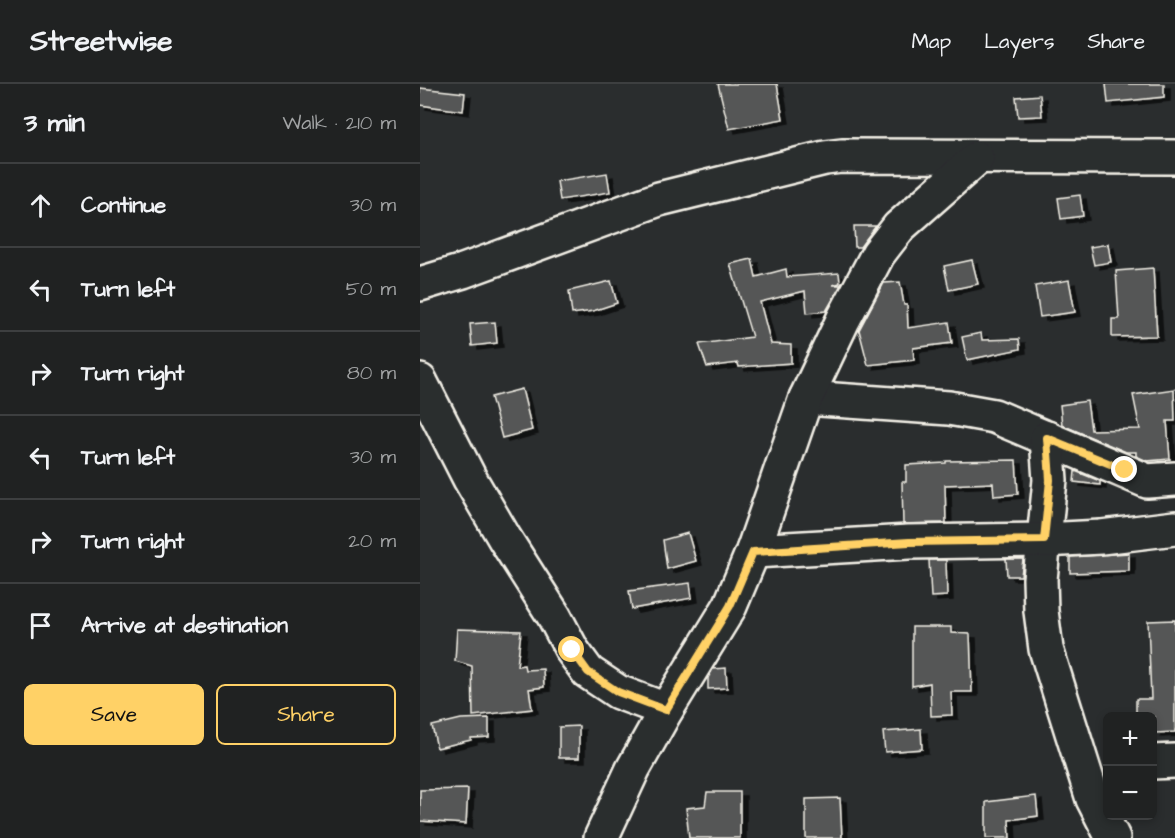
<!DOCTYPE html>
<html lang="en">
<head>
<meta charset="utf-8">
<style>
  :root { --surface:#202222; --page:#282a2a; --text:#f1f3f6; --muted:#a2a4a5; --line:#3d3f40; --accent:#ffd166 }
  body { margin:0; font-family:"Architects Daughter",sans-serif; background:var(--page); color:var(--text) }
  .controls { position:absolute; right:18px; bottom:18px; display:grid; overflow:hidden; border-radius:9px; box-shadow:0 3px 9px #0003 }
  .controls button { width:54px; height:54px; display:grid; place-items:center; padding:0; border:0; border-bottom:2px solid var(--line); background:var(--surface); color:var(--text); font:30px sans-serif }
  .stop { position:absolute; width:18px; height:18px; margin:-14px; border:4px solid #ffd166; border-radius:50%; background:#fff }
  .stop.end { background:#ffd166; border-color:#fff; box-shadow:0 2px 6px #0008 }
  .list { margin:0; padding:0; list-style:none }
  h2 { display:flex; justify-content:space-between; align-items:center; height:78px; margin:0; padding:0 24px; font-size:26px }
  h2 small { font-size:20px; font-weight:400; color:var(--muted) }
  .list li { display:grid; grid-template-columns:39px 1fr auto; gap:18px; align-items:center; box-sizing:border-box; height:84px; padding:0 24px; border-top:2px solid var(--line) }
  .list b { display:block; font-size:22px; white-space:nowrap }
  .list em { font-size:20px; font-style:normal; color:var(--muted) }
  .actions { display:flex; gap:12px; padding:18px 24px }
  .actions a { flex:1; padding:14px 0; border:2px solid var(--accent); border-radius:9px; text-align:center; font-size:21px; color:var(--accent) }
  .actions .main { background:var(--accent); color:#111 }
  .icon { flex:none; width:33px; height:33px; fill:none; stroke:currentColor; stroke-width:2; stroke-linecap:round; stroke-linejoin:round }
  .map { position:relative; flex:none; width:755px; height:754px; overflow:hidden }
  header { display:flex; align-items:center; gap:36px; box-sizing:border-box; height:84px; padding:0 30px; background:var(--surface); border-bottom:2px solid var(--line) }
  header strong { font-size:28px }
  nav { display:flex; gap:33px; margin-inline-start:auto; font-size:21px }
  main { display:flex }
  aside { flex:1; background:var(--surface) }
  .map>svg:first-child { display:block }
</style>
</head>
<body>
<header>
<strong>Streetwise</strong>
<nav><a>Map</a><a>Layers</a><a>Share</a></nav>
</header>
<main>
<aside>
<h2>3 min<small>Walk · 210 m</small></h2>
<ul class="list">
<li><svg class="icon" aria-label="ahead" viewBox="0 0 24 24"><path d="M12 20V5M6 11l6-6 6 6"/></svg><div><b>Continue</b></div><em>30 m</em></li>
<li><svg class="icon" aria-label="left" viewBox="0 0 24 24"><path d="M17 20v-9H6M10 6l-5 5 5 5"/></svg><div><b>Turn left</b></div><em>50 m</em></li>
<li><svg class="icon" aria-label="right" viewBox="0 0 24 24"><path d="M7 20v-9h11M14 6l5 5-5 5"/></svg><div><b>Turn right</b></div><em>80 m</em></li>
<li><svg class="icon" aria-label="left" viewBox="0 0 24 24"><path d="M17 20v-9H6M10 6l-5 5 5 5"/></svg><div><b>Turn left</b></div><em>30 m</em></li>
<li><svg class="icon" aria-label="right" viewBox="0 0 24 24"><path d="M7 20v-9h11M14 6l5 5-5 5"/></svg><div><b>Turn right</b></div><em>20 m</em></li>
<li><svg class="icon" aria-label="arrive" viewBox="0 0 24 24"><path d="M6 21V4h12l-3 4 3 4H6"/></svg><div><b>Arrive at destination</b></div></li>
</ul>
<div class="actions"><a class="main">Save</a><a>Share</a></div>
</aside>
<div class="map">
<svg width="755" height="754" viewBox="0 0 755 754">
  <defs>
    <filter id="shadow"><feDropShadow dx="6" dy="4" stdDeviation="0" flood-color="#0009"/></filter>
  </defs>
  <rect width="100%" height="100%" fill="#2a2d2e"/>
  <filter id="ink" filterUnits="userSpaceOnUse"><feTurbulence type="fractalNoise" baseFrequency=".0167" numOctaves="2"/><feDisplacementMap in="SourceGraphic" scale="12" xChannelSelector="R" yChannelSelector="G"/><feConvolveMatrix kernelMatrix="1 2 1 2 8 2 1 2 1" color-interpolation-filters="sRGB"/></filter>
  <g filter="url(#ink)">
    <g fill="#555756" stroke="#f4f1e8" stroke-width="1.5" filter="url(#shadow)">
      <polygon points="298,0 357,0 363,35 309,45"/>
      <polygon points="686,0 744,0 744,13 688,19"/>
      <polygon points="0,4 45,9 43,27 0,21"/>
      <polygon points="620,11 622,32 598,33 596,13"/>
      <polygon points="187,89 190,108 140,116 137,97"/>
      <polygon points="660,111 663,132 641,135 638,114"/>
      <polygon points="434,142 456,142 440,163 435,163"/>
      <polygon points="688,160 691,178 674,181 670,163"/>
      <polygon points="332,175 336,193 366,185 367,193 419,189 420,199 413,201 421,201 406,227 387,229 385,207 340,218 351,260 371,261 371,279 319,283 318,279 287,283 279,260 332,253 310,180"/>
      <polygon points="552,176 558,200 529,206 524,182"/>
      <polygon points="733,184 737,252 692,253 692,235 699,235 696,187"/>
      <polygon points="649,196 655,228 620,233 615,202"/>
      <polygon points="191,197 197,219 173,227 152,230 149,207"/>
      <polygon points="480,198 484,221 487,221 488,244 529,238 532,259 493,264 494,276 448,281 439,246 464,199"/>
      <polygon points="75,238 77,259 52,262 50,240"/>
      <polygon points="561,249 562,256 599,255 600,265 547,276 542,253"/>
      <polygon points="102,305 112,346 82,354 71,313"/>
      <polygon points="754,305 755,337 747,337 750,375 727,377 716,372 716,368 706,368 642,341 640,321 667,317 671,346 720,345 713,311"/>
      <polygon points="596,376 598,410 574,412 573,399 525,401 526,439 483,440 482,398 486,398 486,381 526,379 526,377"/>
      <polygon points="655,387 680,397 680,401 654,398"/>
      <polygon points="268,449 276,477 247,485 243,456"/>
      <polygon points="709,469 709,487 650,489 650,473"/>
      <polygon points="586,475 603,475 601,492 587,492"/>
      <polygon points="509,476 526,476 527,512 511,513"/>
      <polygon points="270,499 272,514 212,525 209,507"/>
      <polygon points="755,536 755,648 735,649 734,633 716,633 716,615 731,615 728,537"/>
      <polygon points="492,543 531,543 531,549 550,550 552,608 531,608 532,631 511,632 510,599 492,602"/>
      <polygon points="37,545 101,547 97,582 104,581 105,586 123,585 124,603 109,605 112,625 53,632 52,582 35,577"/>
      <polygon points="306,584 307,604 288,605 288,594 293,585"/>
      <polygon points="69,634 69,653 51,654 51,656 17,664 12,642 41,635"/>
      <polygon points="159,642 159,674 139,674 139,643"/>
      <polygon points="501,645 502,665 465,668 463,648"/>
      <polygon points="48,705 46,740 0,737 0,706"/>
      <polygon points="287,708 320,708 320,754 269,754 266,724 285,722"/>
      <polygon points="616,712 618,732 589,736 590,754 566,754 566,718"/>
      <polygon points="420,714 422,754 386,754 386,715"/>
    </g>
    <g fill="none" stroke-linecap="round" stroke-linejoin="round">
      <g stroke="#f4f1e8" stroke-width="38">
        <g id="minor">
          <polyline points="0,200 43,187 239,115 405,74 422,72 755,73"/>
          <polyline points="0,297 50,395 85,455 134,532 152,566 168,588 198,608 246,626"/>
          <polyline points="386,314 529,324 574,332 727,397 755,395"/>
          <polyline points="627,354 630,396 620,495 621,527 626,565 673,715 693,754"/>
          <polyline points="333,467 489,458 624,456 681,453 755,444"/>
          <polyline points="732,678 755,677"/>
          <polyline points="181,754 213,685 246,626 310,522 333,467 386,314 423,236 458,170 479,143 557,74"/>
        </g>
      </g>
      <use href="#minor" stroke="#2a2d2e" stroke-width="33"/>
    </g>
  </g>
  <g fill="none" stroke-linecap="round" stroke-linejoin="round" filter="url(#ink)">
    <polyline stroke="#ffd166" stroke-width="8" points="152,566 168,588 198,608 246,626 310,522 333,468 489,458 624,456 630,396 627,354 705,386"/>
  </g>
</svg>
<div class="controls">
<button>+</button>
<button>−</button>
</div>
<div class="stop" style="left:152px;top:566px"></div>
<div class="stop end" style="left:705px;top:386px"></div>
</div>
</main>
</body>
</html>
